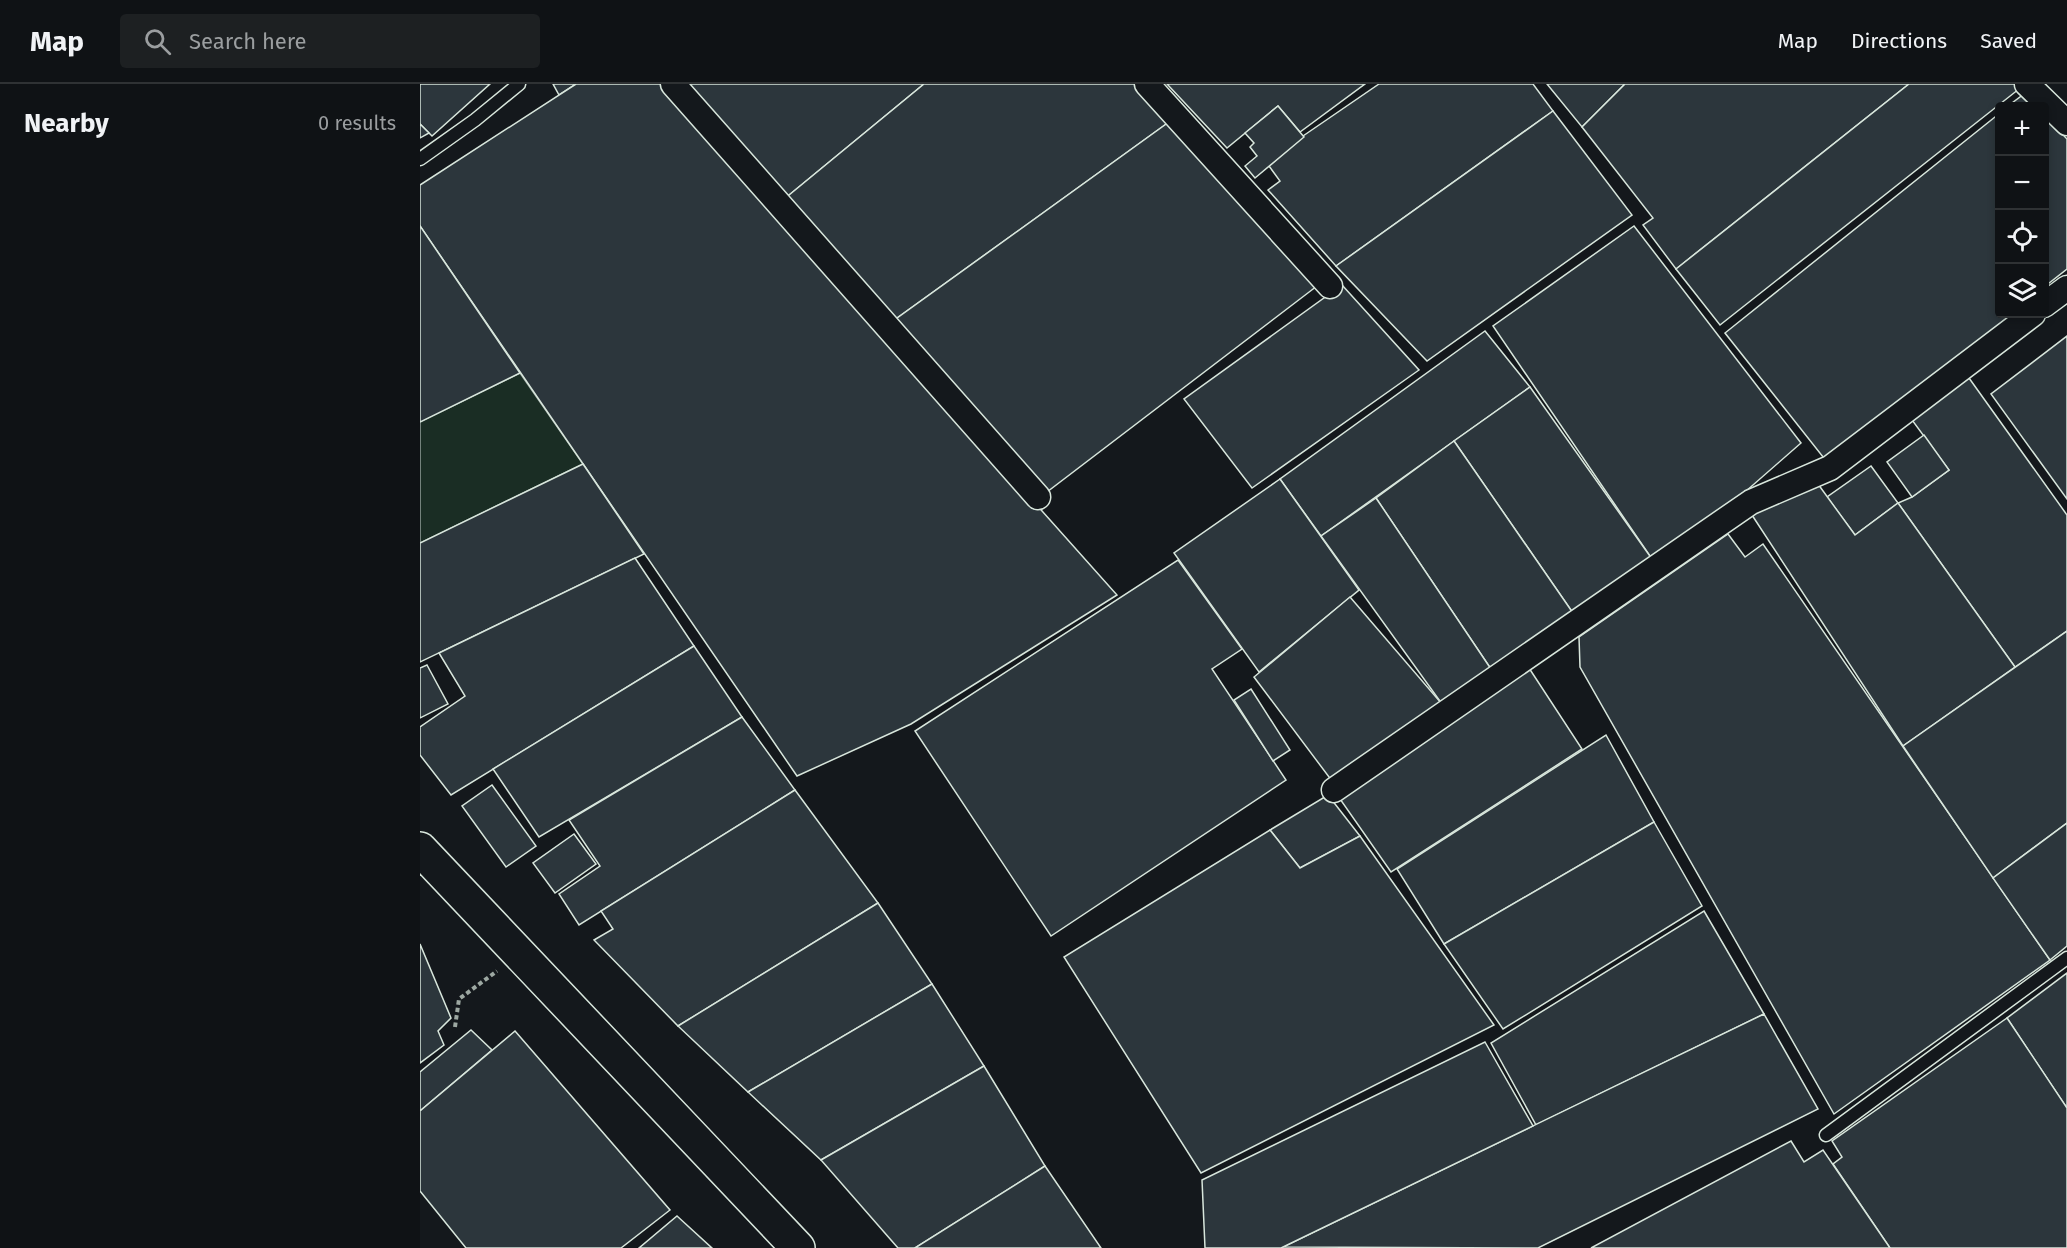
<!DOCTYPE html>
<html lang="en">
<head>
<meta charset="utf-8">
<style>
  :root { --surface:#0f1215; --page:#1d2022; --text:#f1f3f6; --muted:#9b9ea0; --line:#2f3234 }
  body { margin:0; font-family:"Fira Sans",sans-serif; background:var(--page); color:var(--text) }
  .controls { position:absolute; right:18px; top:18px; display:grid; overflow:hidden; border-radius:6px; box-shadow:0 3px 9px #0003 }
  .controls button { width:54px; height:54px; display:grid; place-items:center; padding:0; border:0; border-bottom:2px solid var(--line); background:var(--surface); color:var(--text); font:30px sans-serif }
  .list { margin:0; padding:0; list-style:none }
  h2 { display:flex; justify-content:space-between; align-items:center; height:78px; margin:0; padding:0 24px; font-size:26px }
  h2 small { font-size:20px; font-weight:400; color:var(--muted) }
  .icon { flex:none; width:33px; height:33px; fill:none; stroke:currentColor; stroke-width:2; stroke-linecap:round; stroke-linejoin:round }
  .map { position:relative; flex:none; width:1647px; height:1164px; overflow:hidden }
  header { display:flex; align-items:center; gap:36px; box-sizing:border-box; height:84px; padding:0 30px; background:var(--surface); border-bottom:2px solid var(--line) }
  header strong { font-size:28px }
  nav { display:flex; gap:33px; margin-inline-start:auto; font-size:21px }
  .search { width:420px; height:54px; background:var(--page); display:flex; align-items:center; gap:15px; box-sizing:border-box; padding:0 21px; border-radius:6px; color:var(--muted); font-size:22px }
  main { display:flex }
  aside { flex:1; background:var(--surface) }
  .map>svg:first-child { display:block }
</style>
</head>
<body>
<header>
<strong>Map</strong>
<div class="search"><svg class="icon" aria-label="search" viewBox="0 0 24 24"><circle cx="10" cy="10" r="6"/><path d="M15 15l6 6"/></svg>Search here</div>
<nav><a>Map</a><a>Directions</a><a>Saved</a></nav>
</header>
<main>
<aside>
<h2>Nearby<small>0 results</small></h2>
<ul class="list">
</ul>
</aside>
<div class="map">
<svg width="1647" height="1164" viewBox="0 0 1647 1164">
  <rect width="100%" height="100%" fill="#14181c"/>
  <polygon fill="#1a2d24" stroke="#939e99" stroke-width="1.5" points="100,289 163,380 0,459 0,338"/>
  <g fill="#2c363c" stroke="#d8e6dc" stroke-width="1.5">
    <polygon points="0,0 70,0 12,52 0,40"/>
    <polygon points="133,0 156,0 139,11"/>
    <polygon points="156,0 241,0 697,511 491,640 377,692 0,142 0,101"/>
    <polygon points="267,0 504,0 363,116"/>
    <polygon points="504,0 715,0 749,38 473,237 363,116"/>
    <polygon points="747,0 945,0 880,48 858,22 807,64"/>
    <polygon points="959,0 1113,0 1133,27 916,182 848,106 860,97 849,82 883,52"/>
    <polygon points="1127,0 1205,0 1162,43"/>
    <polygon points="1205,0 1489,0 1256,185 1223,141 1233,134 1162,43"/>
    <polygon points="1489,0 1595,0 1599,5 1300,241 1256,185"/>
    <polygon points="1604,10 1616,22 1588,22"/>
    <polygon points="858,22 884,53 835,94 825,82 837,72 830,63 834,59 825,49"/>
    <polygon points="1133,27 1212,131 1007,277 916,182"/>
    <polygon points="1580,29 1580,230 1592,230 1407,378 1305,249"/>
    <polygon points="1624,31 1647,55 1647,185 1624,203"/>
    <polygon points="749,38 897,202 623,411 473,237"/>
    <polygon points="0,40 9,49 0,54"/>
    <polygon points="0,142 100,289 0,338"/>
    <polygon points="1214,142 1381,359 1317,415 1232,475 1073,242"/>
    <polygon points="922,201 999,286 832,404 764,315"/>
    <polygon points="1065,247 1110,303 901,452 860,395"/>
    <polygon points="1647,252 1647,415 1571,310"/>
    <polygon points="1549,294 1647,431 1647,547 1595,583 1478,419 1492,413 1529,386 1492,336"/>
    <polygon points="1110,303 1232,475 1153,529 1034,357"/>
    <polygon points="1504,351 1529,386 1492,413 1467,378"/>
    <polygon points="1034,357 1153,529 1073,588 956,414"/>
    <polygon points="163,380 224,470 0,578 0,459"/>
    <polygon points="1451,382 1478,419 1435,451 1407,413"/>
    <polygon points="860,395 939,506 839,588 754,469"/>
    <polygon points="1398,400 1435,451 1478,419 1595,583 1483,662 1330,428"/>
    <polygon points="956,414 1073,588 1022,620 901,452"/>
    <polygon points="1308,450 1325,473 1343,460 1630,876 1414,1030 1160,583 1159,553"/>
    <polygon points="215,474 274,562 31,711 0,671 0,643 45,612 19,569"/>
    <polygon points="758,476 822,565 792,585 866,696 631,852 495,647"/>
    <polygon points="930,513 1022,620 912,697 834,593"/>
    <polygon points="1647,547 1647,739 1573,794 1483,662"/>
    <polygon points="274,562 322,633 119,753 73,685"/>
    <polygon points="7,581 28,620 0,634 0,584"/>
    <polygon points="1109,584 1162,665 971,788 920,715"/>
    <polygon points="831,605 870,666 853,677 814,616"/>
    <polygon points="322,633 375,706 159,841 139,810 180,782 149,736"/>
    <polygon points="1186,651 1234,738 1024,860 977,785"/>
    <polygon points="72,701 116,762 86,783 42,722"/>
    <polygon points="375,706 458,819 258,942 174,856 193,845 181,827"/>
    <polygon points="908,711 940,752 880,784 850,746"/>
    <polygon points="1234,738 1282,822 1083,945 1024,860"/>
    <polygon points="1647,739 1647,862 1630,876 1573,794"/>
    <polygon points="850,746 880,784 940,752 1074,941 781,1089 644,873"/>
    <polygon points="154,750 176,780 135,809 113,779"/>
    <polygon points="458,819 512,900 328,1008 258,942"/>
    <polygon points="1284,827 1344,930 1116,1041 1071,959"/>
    <polygon points="0,860 31,934 18,947 24,961 0,979"/>
    <polygon points="1647,889 1647,1024 1587,934"/>
    <polygon points="512,900 564,982 401,1076 328,1008"/>
    <polygon points="1344,930 1398,1025 1118,1164 863,1163"/>
    <polygon points="1587,934 1647,1024 1647,1164 1470,1164 1413,1080 1422,1073 1412,1057"/>
    <polygon points="51,946 72,966 0,1027 0,988"/>
    <polygon points="95,947 250,1126 201,1164 46,1164 0,1107 0,1027"/>
    <polygon points="1065,958 1113,1042 861,1164 785,1164 782,1096"/>
    <polygon points="564,982 625,1082 495,1164 478,1164 401,1076"/>
    <polygon points="1371,1057 1384,1078 1403,1066 1470,1164 1171,1164"/>
    <polygon points="625,1082 681,1164 495,1164"/>
    <polygon points="257,1132 292,1164 219,1164"/>
  </g>
  <g fill="none" stroke-linecap="round" stroke-linejoin="round">
    <g stroke="#d8e6dc" stroke-width="15">
      <g id="lane">
        <polyline points="0,75 55,36 99,0"/>
        <polyline points="1406,1051 1647,874"/>
      </g>
    </g>
    <g stroke="#d8e6dc" stroke-width="27">
      <g id="street">
        <polyline points="253,0 618,413"/>
        <polyline points="727,0 910,202"/>
        <polyline points="1607,0 1647,39"/>
        <polyline points="1624,221 1647,204"/>
        <polyline points="914,706 1331,418 1410,384 1613,230"/>
      </g>
    </g>
    <g stroke="#d8e6dc" stroke-width="36">
      <polyline id="secondary" points="0,765 378,1164"/>
    </g>
    <polyline stroke="#9da8a2" stroke-width="4" stroke-dasharray="4.5 3" stroke-linecap="butt" points="35,943 39,915 77,887"/>
    <use href="#lane" stroke="#14181c" stroke-width="12"/>
    <use href="#street" stroke="#14181c" stroke-width="24"/>
    <use href="#secondary" stroke="#14181c" stroke-width="33"/>
  </g>
</svg>
<div class="controls">
<button>+</button>
<button>−</button>
<button><svg class="icon" aria-label="locate" viewBox="0 0 24 24"><circle cx="12" cy="12" r="6"/><path d="M12 2v4M12 18v4M2 12h4M18 12h4"/></svg></button>
<button><svg class="icon" aria-label="layers" viewBox="0 0 24 24"><path d="M12 4l9 5-9 5-9-5zM3 14l9 5 9-5"/></svg></button>
</div>
</div>
</main>
</body>
</html>
